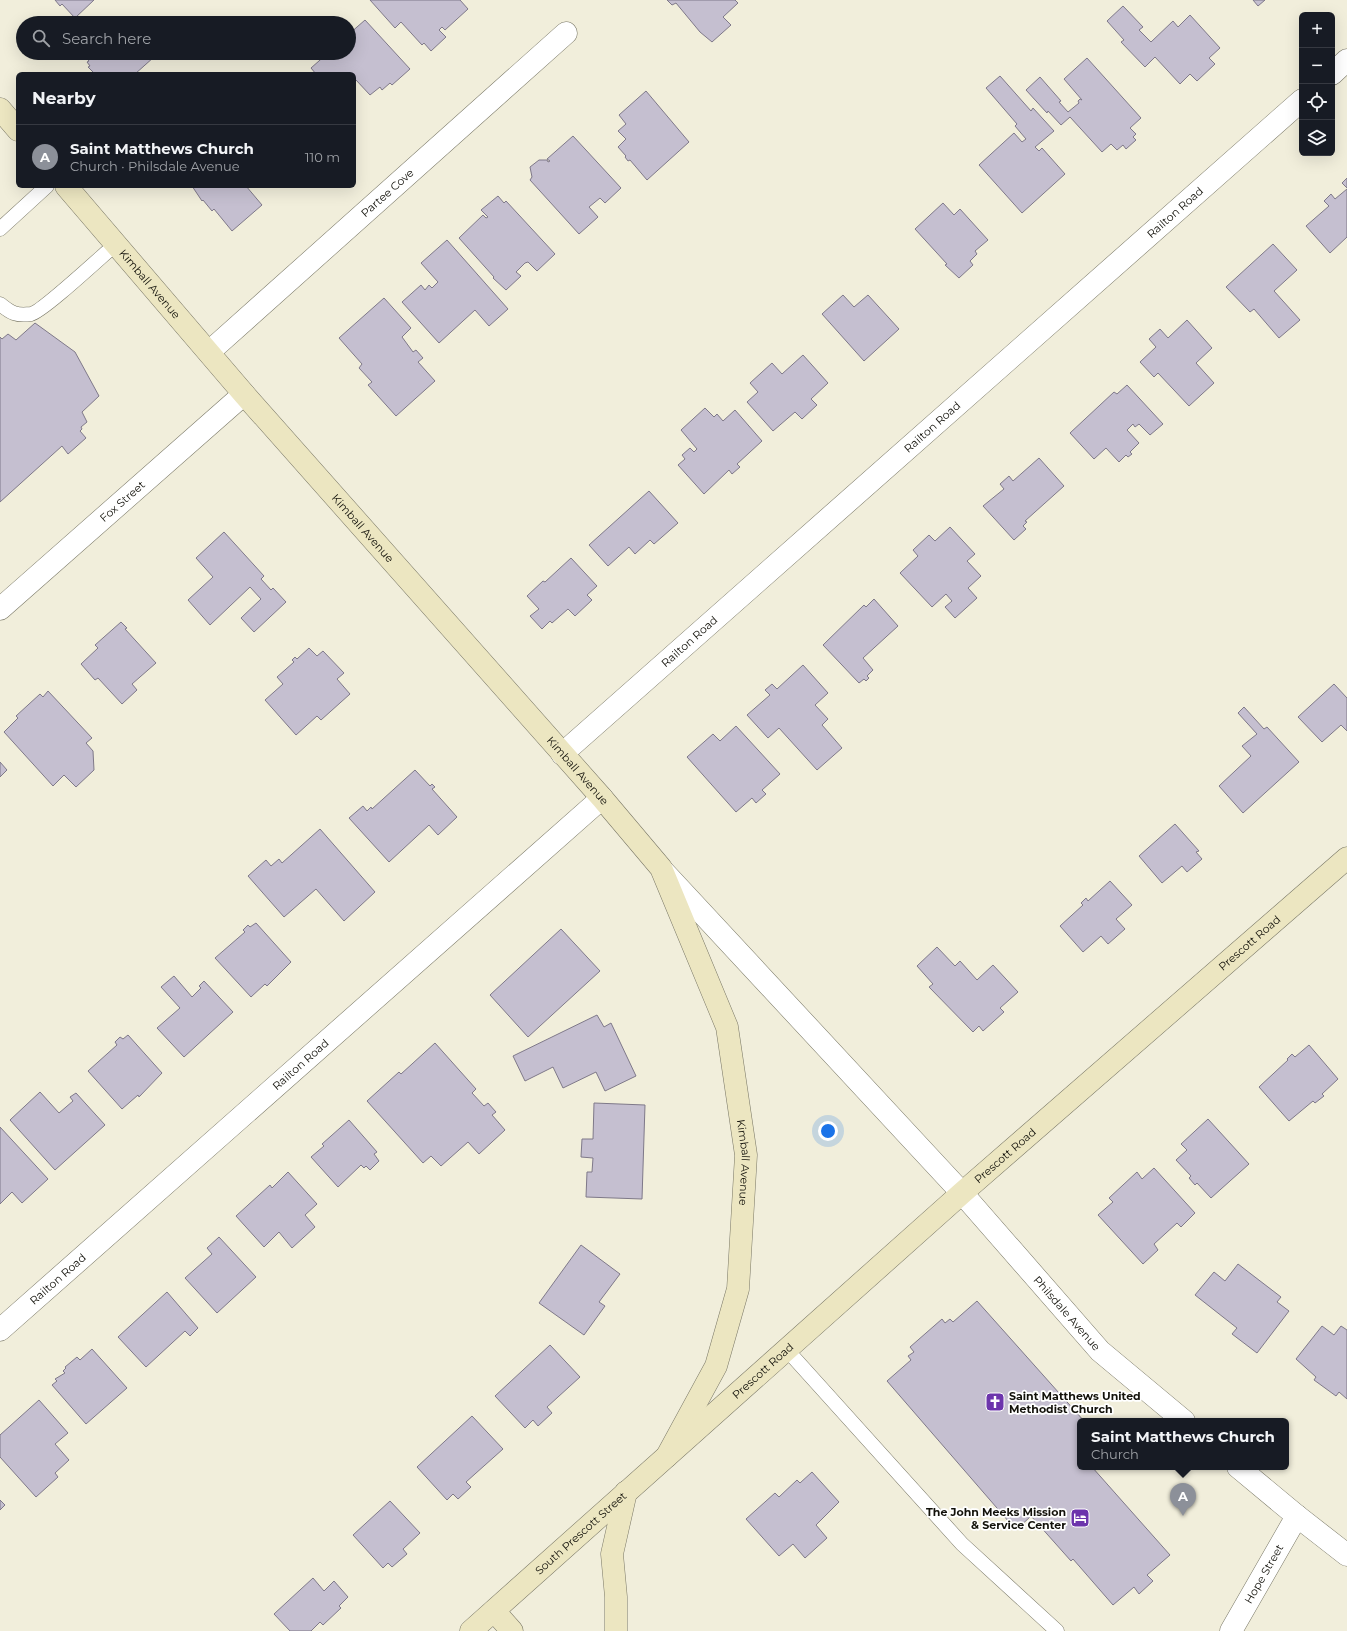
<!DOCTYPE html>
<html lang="en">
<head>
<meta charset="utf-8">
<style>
  :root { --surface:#171b24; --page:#20242c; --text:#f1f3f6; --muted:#9ea1a6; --line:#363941; --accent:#8c9099 }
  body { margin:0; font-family:Montserrat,sans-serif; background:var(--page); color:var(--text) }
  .controls { position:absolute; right:12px; top:12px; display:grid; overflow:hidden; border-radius:6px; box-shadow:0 4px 16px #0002 }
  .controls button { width:36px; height:36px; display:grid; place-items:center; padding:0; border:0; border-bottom:1px solid var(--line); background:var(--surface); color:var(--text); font:20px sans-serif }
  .you { position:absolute; left:828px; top:1131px; width:14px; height:14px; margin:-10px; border:3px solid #fff; border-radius:50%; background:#1a73e8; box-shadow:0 0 0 6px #1a73e833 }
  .badge { display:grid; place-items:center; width:26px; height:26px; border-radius:50%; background:var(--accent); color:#fff; font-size:13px; font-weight:700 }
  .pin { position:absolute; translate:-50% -33px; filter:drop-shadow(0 1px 2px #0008) }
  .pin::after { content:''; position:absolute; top:21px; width:14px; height:12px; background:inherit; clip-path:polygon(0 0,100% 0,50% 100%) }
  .popup { position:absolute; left:1077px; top:1418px; width:212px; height:52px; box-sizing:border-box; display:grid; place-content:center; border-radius:6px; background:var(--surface); filter:drop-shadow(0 1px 3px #0005); font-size:13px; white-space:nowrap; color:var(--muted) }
  .popup b { font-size:15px; color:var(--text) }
  .popup::after { content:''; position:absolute; left:50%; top:100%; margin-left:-8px; border:8px solid transparent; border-top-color:var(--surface) }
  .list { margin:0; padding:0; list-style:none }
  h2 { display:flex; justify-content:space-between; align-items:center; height:52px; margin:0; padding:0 16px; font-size:17px }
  h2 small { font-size:13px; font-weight:400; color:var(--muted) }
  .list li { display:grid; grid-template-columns:26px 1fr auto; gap:12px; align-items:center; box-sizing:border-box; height:64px; padding:0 16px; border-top:1px solid var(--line) }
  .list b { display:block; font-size:15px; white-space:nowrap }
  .list p { margin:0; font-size:13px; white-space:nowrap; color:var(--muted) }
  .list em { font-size:13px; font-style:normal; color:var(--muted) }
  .icon { flex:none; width:22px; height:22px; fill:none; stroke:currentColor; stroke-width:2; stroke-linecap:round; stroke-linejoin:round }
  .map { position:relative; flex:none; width:1347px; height:1631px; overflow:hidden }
  .search { position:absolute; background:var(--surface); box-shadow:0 4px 16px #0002; left:16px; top:16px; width:340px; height:44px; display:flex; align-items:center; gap:10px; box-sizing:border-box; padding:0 14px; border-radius:22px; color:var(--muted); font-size:15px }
  .panel { position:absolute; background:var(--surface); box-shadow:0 4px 16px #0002; left:16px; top:72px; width:340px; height:116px; border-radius:6px }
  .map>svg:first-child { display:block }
</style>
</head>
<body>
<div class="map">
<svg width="1347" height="1631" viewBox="0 0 1347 1631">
  <rect width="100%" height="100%" fill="#f1eedb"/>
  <g fill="#c5bfd0" stroke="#7f7989">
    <polygon points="55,0 94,0 75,18 62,4 60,6"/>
    <polygon points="370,0 460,0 468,9 445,30 442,27 439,30 446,37 431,51 424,43 422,45 401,22 395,28"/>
    <polygon points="667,0 735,0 738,3 723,17 731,25 712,42 700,32 676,3 672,5"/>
    <polygon points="1253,0 1265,0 1258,6"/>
    <polygon points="1123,6 1143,27 1139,30 1151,42 1173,21 1178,27 1190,15 1220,48 1209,58 1215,64 1197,81 1190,74 1180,84 1155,57 1145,67 1121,42 1124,40 1107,21"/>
    <polygon points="117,17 123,23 111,23"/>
    <polygon points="365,20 410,69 392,85 390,83 382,90 380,87 370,95 356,80 354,82 354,74 316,74 311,68 328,53 349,53 349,34"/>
    <polygon points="82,53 151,53 154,57 135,74 95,74 88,67 90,66 87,62 89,61"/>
    <polygon points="1087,58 1141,118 1130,128 1136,134 1133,137 1136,140 1126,149 1123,145 1117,150 1111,144 1102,152 1070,117 1061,125 1048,111 1047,113 1026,90 1040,77 1061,101 1059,102 1068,112 1079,103 1078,101 1080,99 1082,100 1064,79"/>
    <polygon points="1000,76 1031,111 1033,108 1054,131 1035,147 1039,151 1042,148 1065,174 1022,213 979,165 1014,133 1022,142 1026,139 1015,126 1017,124 986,88"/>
    <polygon points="646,91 689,142 647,180 630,160 628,161 625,157 626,156 618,147 626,139 618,131 626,124 619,115"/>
    <polygon points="573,136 621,188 605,203 600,198 589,207 598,217 579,234 530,180 532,177 530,167 539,160 547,160 548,162 550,161 547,159"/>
    <polygon points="1347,178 1347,188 1342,183"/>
    <polygon points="192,186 246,186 262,205 232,231 214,209 212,211 203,200 202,201"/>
    <polygon points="1347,189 1347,237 1330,253 1306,226 1329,206 1324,201 1331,194 1335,199"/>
    <polygon points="498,196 504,203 506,201 555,254 537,271 528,262 525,263 516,272 521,276 506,290 493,278 494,277 459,238 483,215 486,218 488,217 481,210"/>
    <polygon points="943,203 954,215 960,209 988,240 975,251 977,254 970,261 973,265 959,278 945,265 947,264 915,229"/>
    <polygon points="447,240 508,309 489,326 475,310 439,343 402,302 421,285 425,290 429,285 432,288 438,282 421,263"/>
    <polygon points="1273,244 1297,270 1274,291 1300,320 1279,338 1254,309 1250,312 1226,287"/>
    <polygon points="843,295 854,307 868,295 899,329 864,361 822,314"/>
    <polygon points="384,298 411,328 402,337 413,352 416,350 423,358 418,362 435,381 396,416 368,385 372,382 359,368 362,364 339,338"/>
    <polygon points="1187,320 1212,348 1196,363 1214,383 1189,406 1158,373 1154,377 1140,362 1156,347 1149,339 1160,329 1168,338"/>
    <polygon points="35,323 75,352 99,396 82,412 87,422 81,427 82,429 80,431 86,438 68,454 62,446 0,502 0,337 2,339 8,334 16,340"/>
    <polygon points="803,355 828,383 811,399 817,405 802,419 795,412 773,431 747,402 758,392 750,383 772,363 782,374"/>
    <polygon points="1127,385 1163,424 1150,435 1139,424 1135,427 1133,424 1127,430 1139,443 1130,452 1132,454 1128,457 1126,455 1119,462 1106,448 1094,459 1070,433 1114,392 1117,394"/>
    <polygon points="705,408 714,417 717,414 723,421 735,410 762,441 737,464 740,467 732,474 729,470 704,494 678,465 685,459 682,455 690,448 694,452 697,449 681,430"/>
    <polygon points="1039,458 1064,486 1025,521 1027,522 1023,526 1026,529 1014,540 983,506 1004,489 1000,484 1009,476 1013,481"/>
    <polygon points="649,491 678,523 654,544 650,540 635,554 629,547 608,566 589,545"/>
    <polygon points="950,527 975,554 967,561 981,576 968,588 977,598 955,618 945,607 952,601 946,594 932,607 900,573 918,556 913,550 929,535 935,541"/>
    <polygon points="224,532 264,576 261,579 271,590 273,588 286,602 254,632 241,618 261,599 250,587 210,625 188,600 213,577 196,558"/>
    <polygon points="571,558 597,586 587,595 592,600 575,616 568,609 552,623 550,621 542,629 530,616 539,609 527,596 543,581 545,582"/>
    <polygon points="874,599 898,626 863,658 873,670 867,676 869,678 866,681 864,679 859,683 823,645 864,605 866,607"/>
    <polygon points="121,622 127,628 125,629 156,663 132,684 137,690 122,704 98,678 95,680 81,664 98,648 95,645"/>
    <polygon points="309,648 317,656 323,651 344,673 337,679 350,694 321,720 317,716 296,735 265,700 283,684 277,677 294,662 292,660 295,657 297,659"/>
    <polygon points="803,665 828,693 815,705 828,719 822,725 842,748 817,770 779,728 768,738 747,715 770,695 765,690 772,684 777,689"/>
    <polygon points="1334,684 1347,698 1347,731 1341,725 1322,742 1298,717"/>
    <polygon points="48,691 92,738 86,743 93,751 94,770 76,787 64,775 53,786 4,732 18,718 16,716 40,694 43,697"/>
    <polygon points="1244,707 1264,729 1267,727 1299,762 1243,813 1219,786 1251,756 1242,746 1257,734 1238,713"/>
    <polygon points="736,726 780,774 762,790 766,794 756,803 752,798 736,812 687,757 713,734 720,741"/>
    <polygon points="0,762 7,770 0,777"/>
    <polygon points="415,770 430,786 432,784 435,787 432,789 457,817 438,835 429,825 389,862 349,818 363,806 367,811 371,807 372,809"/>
    <polygon points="1175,824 1199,851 1196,852 1202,859 1187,872 1182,866 1162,883 1139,856"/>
    <polygon points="320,829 375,892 344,921 316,889 284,917 248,876 266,860 271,866 279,859 282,863"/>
    <polygon points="1110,881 1132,905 1116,919 1125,929 1108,944 1101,936 1083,952 1060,926 1083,905 1081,903 1086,898 1088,901"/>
    <polygon points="256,923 291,962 267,986 265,984 251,997 215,958 245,932 243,930 248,925 250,927"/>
    <polygon points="561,929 600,971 528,1037 490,995"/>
    <polygon points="937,947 955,966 960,961 977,980 993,965 1018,992 1000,1008 1004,1012 983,1031 979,1026 973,1032 929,987 933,984 917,966"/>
    <polygon points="174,976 192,997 201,988 199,986 204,981 233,1012 184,1057 157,1028 180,1008 161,987"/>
    <polygon points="597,1015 604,1027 611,1023 636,1076 605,1091 596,1072 563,1088 553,1067 525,1081 513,1056"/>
    <polygon points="128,1035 162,1073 139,1097 138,1095 122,1109 88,1071 117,1045 115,1042 120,1037 123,1039"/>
    <polygon points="435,1043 476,1089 472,1093 484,1106 488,1103 496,1112 492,1115 505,1130 479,1154 468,1142 441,1166 431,1156 423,1163 367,1101 399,1072 401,1074"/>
    <polygon points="1309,1045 1338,1079 1322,1094 1324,1096 1315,1103 1313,1101 1289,1121 1259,1087 1288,1060 1287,1059 1292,1054 1295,1057"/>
    <polygon points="40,1092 59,1113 73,1101 70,1097 76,1093 105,1125 55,1170 10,1120"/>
    <polygon points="594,1103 645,1105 642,1199 586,1197 587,1172 592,1172 593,1158 581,1157 582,1139 593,1139"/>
    <polygon points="1208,1119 1249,1164 1211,1198 1197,1183 1195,1185 1189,1178 1191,1176 1176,1160 1187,1150 1181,1144"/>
    <polygon points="349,1120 377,1152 374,1154 379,1161 370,1170 366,1166 364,1168 361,1165 338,1187 311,1157 324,1146 322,1144"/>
    <polygon points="0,1127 48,1179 22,1203 12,1192 0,1204"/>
    <polygon points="1154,1168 1195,1213 1181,1227 1177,1223 1154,1244 1158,1250 1143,1264 1098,1215 1113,1202 1109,1198 1137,1172 1142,1179"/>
    <polygon points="288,1172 317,1204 305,1215 315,1227 292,1248 279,1232 264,1247 236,1216 270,1185 272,1188"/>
    <polygon points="219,1237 256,1277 217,1313 185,1278 212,1254 207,1248"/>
    <polygon points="581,1245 620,1274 599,1302 605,1306 584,1335 539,1303"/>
    <polygon points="1238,1264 1281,1297 1277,1302 1289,1311 1257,1353 1232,1334 1237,1328 1195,1295 1214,1272 1225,1281"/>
    <polygon points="167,1292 198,1328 190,1336 185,1331 146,1367 118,1337"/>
    <polygon points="977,1301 1084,1421 1080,1421 1080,1467 1092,1467 1170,1555 1147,1575 1153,1581 1139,1594 1134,1587 1113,1605 1073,1559 1071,1561 1031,1516 1016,1530 887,1381 911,1360 908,1356 914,1352 910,1347 942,1319 945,1323 950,1319 953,1322"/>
    <polygon points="1322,1326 1334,1335 1341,1326 1347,1330 1347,1399 1339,1392 1336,1396 1314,1380 1316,1377 1296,1359"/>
    <polygon points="550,1345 580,1377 547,1407 552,1413 538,1426 533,1420 525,1428 495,1396"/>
    <polygon points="92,1349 127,1388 86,1424 52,1385 57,1381 55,1379 65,1373 63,1371 66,1368 65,1367 77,1357 80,1360"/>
    <polygon points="39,1400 68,1433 55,1444 69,1460 55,1473 58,1477 36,1497 0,1457 0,1435"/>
    <polygon points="472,1416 503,1449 466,1482 471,1487 458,1499 453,1494 447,1500 417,1467"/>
    <polygon points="812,1472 839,1502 816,1525 827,1538 805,1558 793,1544 779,1556 746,1519 775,1493 779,1497 797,1480 800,1483"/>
    <polygon points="0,1500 5,1505 0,1510"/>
    <polygon points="390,1501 420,1533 403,1549 407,1554 392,1567 388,1563 383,1568 353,1535"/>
    <polygon points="313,1578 324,1591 334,1581 348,1597 339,1606 341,1608 323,1625 320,1622 311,1631 290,1631 274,1614"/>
  </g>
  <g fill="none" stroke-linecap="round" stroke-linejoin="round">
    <g stroke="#797766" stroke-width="15">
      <g id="service">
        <polyline points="0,229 47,186"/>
        <path d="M0,304c11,9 16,12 31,10 11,-2 72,-59 85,-70"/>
        <polyline points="787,1350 962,1544 1057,1631"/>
      </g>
    </g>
    <g stroke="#797766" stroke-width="23">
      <g id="minor">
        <polyline points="1332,74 1347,60"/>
        <path id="s1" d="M209,352l357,-319"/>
        <path id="s2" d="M0,609l244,-215"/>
        <path id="s3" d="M562,754l740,-654"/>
        <path id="s4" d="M663,871l299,322 138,158 84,70"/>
        <path id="s5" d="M0,1330l602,-532"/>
        <polyline points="1238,1467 1297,1516 1347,1555"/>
        <path id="s6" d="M1231,1631l66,-115"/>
      </g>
    </g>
    <g stroke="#797766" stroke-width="23">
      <g id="secondary">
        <polyline points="0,109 18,130"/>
        <path id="s7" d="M66,186l178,208 358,404 59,70 66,159 19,128 -8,134 -22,77 -49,90"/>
        <polyline points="494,1611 512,1631"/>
        <path id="s8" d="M471,1631l491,-438 385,-335"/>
        <polyline points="616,1631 616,1597 612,1554 626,1492"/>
      </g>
    </g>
    <use href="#service" stroke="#fff" stroke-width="14"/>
    <use href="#minor" stroke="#fff" stroke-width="22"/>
    <use href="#secondary" stroke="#ece6c1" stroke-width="22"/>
  </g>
  <defs>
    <g id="church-square" transform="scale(1)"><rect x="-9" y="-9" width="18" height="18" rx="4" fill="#6d35ac" stroke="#fff"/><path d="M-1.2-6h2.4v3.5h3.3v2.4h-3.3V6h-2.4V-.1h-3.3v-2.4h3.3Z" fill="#fff"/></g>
    <g id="hotel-square" transform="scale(1)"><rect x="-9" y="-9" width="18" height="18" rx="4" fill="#6d35ac" stroke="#fff"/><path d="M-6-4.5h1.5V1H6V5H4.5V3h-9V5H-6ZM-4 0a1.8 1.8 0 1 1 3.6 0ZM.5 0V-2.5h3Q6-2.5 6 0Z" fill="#fff"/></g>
  </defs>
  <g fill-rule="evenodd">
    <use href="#church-square" x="995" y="1402"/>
    <use href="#hotel-square" x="1080" y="1518"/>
  </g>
  <g text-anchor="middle" stroke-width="3.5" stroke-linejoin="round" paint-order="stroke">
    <g font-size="11" fill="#12110a" stroke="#fff">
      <text dy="4" stroke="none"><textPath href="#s1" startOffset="239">Partee Cove</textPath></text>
      <text dy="4" stroke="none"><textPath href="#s3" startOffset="818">Railton Road</textPath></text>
      <text dy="4" stroke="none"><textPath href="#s7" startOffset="129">Kimball Avenue</textPath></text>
      <text dy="4" stroke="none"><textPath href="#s3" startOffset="494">Railton Road</textPath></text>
      <text dy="4" stroke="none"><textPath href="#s2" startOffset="163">Fox Street</textPath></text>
      <text dy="4" stroke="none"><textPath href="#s7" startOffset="453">Kimball Avenue</textPath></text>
      <text dy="4" stroke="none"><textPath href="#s3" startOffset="170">Railton Road</textPath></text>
      <text dy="4" stroke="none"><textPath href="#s7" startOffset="777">Kimball Avenue</textPath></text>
      <text dy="4" stroke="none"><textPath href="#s8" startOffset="1039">Prescott Road</textPath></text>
      <text dy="4" stroke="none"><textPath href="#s5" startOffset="401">Railton Road</textPath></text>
      <text dy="4" stroke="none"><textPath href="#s8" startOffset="715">Prescott Road</textPath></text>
      <text dy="4" stroke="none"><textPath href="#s7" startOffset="1214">Kimball Avenue</textPath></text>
      <text dy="4" stroke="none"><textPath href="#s5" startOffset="77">Railton Road</textPath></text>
      <text dy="4" stroke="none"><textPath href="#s4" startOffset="599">Philsdale Avenue</textPath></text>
      <text dy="4" stroke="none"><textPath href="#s8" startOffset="391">Prescott Road</textPath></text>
      <text dy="4" stroke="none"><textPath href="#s8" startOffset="147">South Prescott Street</textPath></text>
      <text dy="4" stroke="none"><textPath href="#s6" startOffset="66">Hope Street</textPath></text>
    </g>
    <g font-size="11" font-weight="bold" fill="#12110a" stroke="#fff" text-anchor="start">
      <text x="1009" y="1400">Saint Matthews United<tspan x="1009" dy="13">Methodist Church</tspan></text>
      <text x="1066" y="1516" text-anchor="end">The John Meeks Mission<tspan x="1066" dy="13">&amp; Service Center</tspan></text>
    </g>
  </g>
</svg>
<div class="controls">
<button>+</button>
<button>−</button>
<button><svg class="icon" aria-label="locate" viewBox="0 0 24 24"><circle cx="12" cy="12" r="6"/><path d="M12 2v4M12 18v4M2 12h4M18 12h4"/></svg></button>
<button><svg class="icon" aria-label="layers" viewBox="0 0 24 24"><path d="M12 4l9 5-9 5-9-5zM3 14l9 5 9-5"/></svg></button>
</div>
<div class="you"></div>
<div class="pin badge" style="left:1183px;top:1516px">A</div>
<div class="popup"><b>Saint Matthews Church</b>Church</div>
<div class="search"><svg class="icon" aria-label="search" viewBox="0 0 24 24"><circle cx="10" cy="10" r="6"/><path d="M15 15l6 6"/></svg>Search here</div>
<section class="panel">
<h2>Nearby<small></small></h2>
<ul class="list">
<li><span class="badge">A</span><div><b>Saint Matthews Church</b><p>Church · Philsdale Avenue</p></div><em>110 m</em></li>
</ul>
</section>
</div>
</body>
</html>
